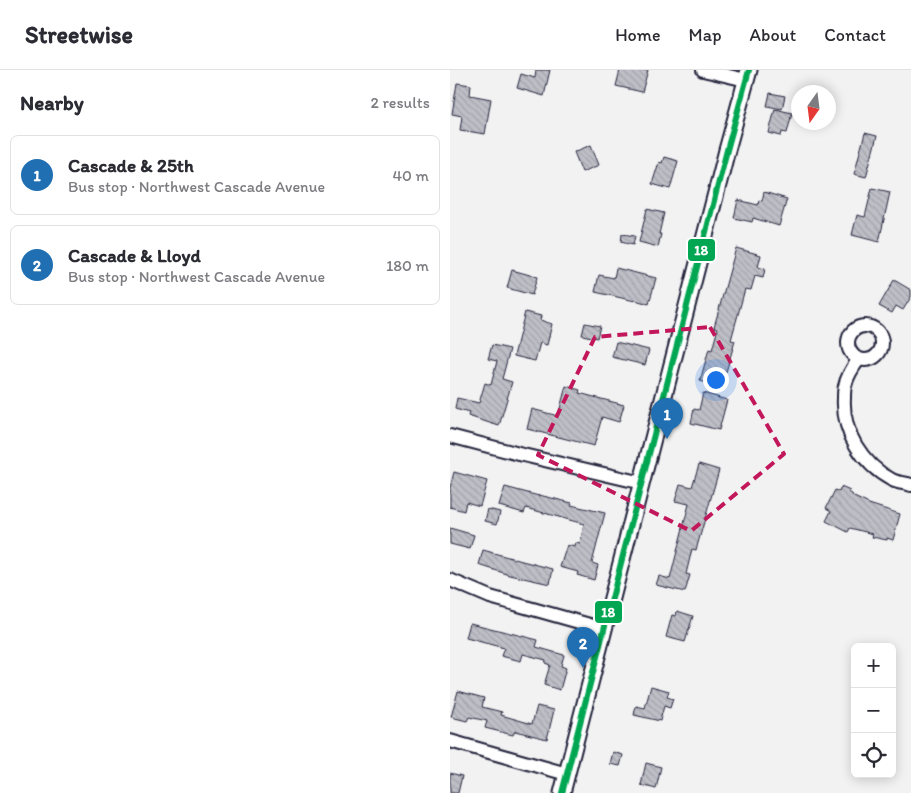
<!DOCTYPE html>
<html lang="en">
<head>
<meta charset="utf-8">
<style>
  :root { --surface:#fff; --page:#f7f7f7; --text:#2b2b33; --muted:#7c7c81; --line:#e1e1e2; --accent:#1f6fb2 }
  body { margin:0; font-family:Itim,sans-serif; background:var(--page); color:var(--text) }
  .controls { position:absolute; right:15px; bottom:15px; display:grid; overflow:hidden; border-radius:8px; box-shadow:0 2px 12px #0003 }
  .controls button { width:45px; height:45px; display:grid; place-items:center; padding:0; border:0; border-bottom:1px solid var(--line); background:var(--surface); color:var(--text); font:25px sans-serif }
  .compass { position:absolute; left:341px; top:15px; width:45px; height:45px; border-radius:50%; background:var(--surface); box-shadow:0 2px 12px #0003; rotate:194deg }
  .you { position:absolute; left:265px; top:309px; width:18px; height:18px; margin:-12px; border:4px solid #fff; border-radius:50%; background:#1a73e8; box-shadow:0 0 0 8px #1a73e833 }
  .badge { display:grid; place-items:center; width:32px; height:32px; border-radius:50%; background:var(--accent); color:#fff; font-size:16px; font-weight:700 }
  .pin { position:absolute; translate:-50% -41px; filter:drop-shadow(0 1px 2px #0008) }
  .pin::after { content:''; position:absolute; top:26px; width:18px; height:15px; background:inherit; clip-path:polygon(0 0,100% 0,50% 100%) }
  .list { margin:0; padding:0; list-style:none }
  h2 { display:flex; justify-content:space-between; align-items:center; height:65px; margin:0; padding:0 20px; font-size:21px }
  h2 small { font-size:16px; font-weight:400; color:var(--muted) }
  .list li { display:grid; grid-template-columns:32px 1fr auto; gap:15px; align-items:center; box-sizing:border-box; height:80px; margin:0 10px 10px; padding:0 10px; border:1px solid var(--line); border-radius:8px }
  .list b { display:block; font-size:19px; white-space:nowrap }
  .list p { margin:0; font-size:16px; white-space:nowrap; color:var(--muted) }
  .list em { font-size:16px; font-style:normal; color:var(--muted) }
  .icon { flex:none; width:28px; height:28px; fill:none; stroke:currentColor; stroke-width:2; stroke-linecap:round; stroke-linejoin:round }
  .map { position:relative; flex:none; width:461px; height:723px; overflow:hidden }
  header { display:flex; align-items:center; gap:30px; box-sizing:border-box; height:70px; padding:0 25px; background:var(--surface); border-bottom:1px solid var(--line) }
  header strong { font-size:24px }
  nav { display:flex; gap:28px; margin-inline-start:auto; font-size:18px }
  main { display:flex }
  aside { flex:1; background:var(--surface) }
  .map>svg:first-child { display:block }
</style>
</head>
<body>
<header>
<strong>Streetwise</strong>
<nav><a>Home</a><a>Map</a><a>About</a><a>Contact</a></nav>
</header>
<main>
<aside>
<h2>Nearby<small>2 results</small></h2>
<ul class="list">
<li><span class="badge">1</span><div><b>Cascade &amp; 25th</b><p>Bus stop · Northwest Cascade Avenue</p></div><em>40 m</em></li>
<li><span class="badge">2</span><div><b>Cascade &amp; Lloyd</b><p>Bus stop · Northwest Cascade Avenue</p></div><em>180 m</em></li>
</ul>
</aside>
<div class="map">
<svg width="461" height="723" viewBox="0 0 461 723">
  <defs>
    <pattern id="building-back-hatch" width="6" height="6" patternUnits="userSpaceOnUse" patternTransform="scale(1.25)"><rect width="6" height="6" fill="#bebec6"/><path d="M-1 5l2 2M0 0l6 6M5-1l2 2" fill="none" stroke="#a3a3ab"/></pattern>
  </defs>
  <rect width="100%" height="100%" fill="#f2f2f3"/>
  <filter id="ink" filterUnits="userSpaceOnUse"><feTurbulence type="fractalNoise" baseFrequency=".02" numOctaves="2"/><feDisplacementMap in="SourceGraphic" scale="10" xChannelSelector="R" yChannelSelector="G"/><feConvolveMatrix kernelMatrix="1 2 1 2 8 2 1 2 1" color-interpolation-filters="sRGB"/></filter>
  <g filter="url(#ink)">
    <g fill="url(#building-back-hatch)" stroke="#22223b">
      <polygon points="86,0 100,0 94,26 67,18 71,4 85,8"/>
      <polygon points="170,0 198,0 192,22 166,16"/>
      <polygon points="7,13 21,15 20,25 41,29 35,64 10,60 12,46 2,44"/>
      <polygon points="320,23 335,26 332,39 317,36"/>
      <polygon points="325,39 342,43 337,63 332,62 331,66 319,63"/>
      <polygon points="415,63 427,66 416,107 404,104"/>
      <polygon points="141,75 149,95 132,102 124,82"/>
      <polygon points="214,87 228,91 220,119 202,114 209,92 212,93"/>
      <polygon points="422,118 440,122 429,172 402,165 407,145 415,147"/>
      <polygon points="314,122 337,129 329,156 303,148 302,152 284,148 288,130 308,135 309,130 312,131"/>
      <polygon points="197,139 214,143 209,164 211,164 208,177 189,172"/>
      <polygon points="172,164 185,166 183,175 171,172"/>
      <polygon points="286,178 311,185 308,197 315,199 313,208 305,206 301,220 295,219 281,270 285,271 276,302 268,300 264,315 250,311 259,279 262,280 268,258 264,257"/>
      <polygon points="166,198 206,208 199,234 185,230 185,231 145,222 149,205 164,208"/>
      <polygon points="62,200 87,207 82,225 57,218"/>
      <polygon points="444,210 461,220 461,227 453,240 446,236 442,243 429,236"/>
      <polygon points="75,242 91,246 90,250 102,254 97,275 90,273 85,291 64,286"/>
      <polygon points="135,253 150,256 147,268 132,265"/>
      <polygon points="166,272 199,280 195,295 162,287"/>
      <polygon points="42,275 60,279 52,309 62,312 49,356 18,346 19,343 5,339 7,328 29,333 35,313 41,315 47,291 38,289"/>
      <polygon points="116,316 130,320 129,323 174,335 169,352 152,347 144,376 77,359 82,339 108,346"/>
      <polygon points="253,323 277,330 269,360 241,353 244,339 249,340"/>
      <polygon points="249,394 269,400 246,480 242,479 236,504 240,505 235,522 206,515 209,506 220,509 239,434 225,431 230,414 242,417"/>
      <polygon points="4,402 37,411 30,436 16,432 14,441 0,437 0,418"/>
      <polygon points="55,417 89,426 89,425 122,433 121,435 155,443 142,493 148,495 144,510 127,505 128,502 110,497 117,475 125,477 126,473 130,474 134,454 76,438 74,443 49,436"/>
      <polygon points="391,417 400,421 399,422 403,425 402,426 419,434 450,444 443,470 437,468 437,470 422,467 423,464 400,458 398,462 376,451 381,441 376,438 385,420 389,422"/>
      <polygon points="38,439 50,442 47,454 35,451"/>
      <polygon points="0,458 24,465 20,479 0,474"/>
      <polygon points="33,480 72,491 103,499 100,514 60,505 29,495"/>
      <polygon points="227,541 243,546 235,572 216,567 222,545 226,546"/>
      <polygon points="20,553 88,570 86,577 114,585 111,596 116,598 110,620 94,615 100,595 95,593 96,590 73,584 71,591 51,586 54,578 16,568"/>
      <polygon points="201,616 219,621 217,627 223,629 220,638 214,636 210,651 184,645 186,636 195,638"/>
      <polygon points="8,621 34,628 32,637 52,642 51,645 82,654 87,636 104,640 97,669 65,661 63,665 35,658 37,651 19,647 17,651 1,647"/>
      <polygon points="163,682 173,685 170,696 160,694"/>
      <polygon points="196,693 211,697 206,719 191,715"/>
      <polygon points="0,703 12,706 8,723 0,723"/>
    </g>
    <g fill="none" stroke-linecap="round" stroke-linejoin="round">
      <g stroke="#22223b" stroke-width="16">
        <g id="minor">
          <polyline points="253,0 296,10"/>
          <circle cx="415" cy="273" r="17"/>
          <path d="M409,289c-6,8 -12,17 -14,27 -1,4 -1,8 -1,12 -2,34 18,66 48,82 6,3 13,3 19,5"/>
          <polyline points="0,366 69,384 192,413"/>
          <polyline points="0,510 40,527 154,559"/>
          <polyline points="0,671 117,704"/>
        </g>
      </g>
      <g stroke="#22223b" stroke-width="19">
        <polyline id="tertiary" points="112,723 277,80 299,0"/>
      </g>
      <use href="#minor" stroke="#fff" stroke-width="12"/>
      <use href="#tertiary" stroke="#fff" stroke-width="15"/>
      <g stroke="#fff" stroke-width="10">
        <polyline id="bus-1" points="112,723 277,80 299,0"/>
      </g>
      <use href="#bus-1" stroke="#00a651" stroke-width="6"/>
    </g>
  </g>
  <path fill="none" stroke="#c2185b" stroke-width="4" stroke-dasharray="10 6" stroke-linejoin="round" d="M260,257l74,127 -93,77 -153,-76 57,-118z"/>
  <g stroke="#fff" stroke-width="2">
    <rect x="237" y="168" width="29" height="24" rx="5" fill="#00a651"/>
    <rect x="144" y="530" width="29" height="24" rx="5" fill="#00a651"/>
  </g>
  <g font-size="14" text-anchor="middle" font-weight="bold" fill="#fff">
    <text x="251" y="185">18</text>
    <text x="158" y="547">18</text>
  </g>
</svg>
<div class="controls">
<button>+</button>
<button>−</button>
<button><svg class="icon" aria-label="locate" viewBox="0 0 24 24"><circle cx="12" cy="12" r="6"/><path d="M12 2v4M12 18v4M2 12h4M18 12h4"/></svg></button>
</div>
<svg class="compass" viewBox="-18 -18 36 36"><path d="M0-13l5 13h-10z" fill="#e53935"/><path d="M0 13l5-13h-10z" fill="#7c7c81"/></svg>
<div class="you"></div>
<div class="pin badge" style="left:217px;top:369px">1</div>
<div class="pin badge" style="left:133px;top:598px">2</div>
</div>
</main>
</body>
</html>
